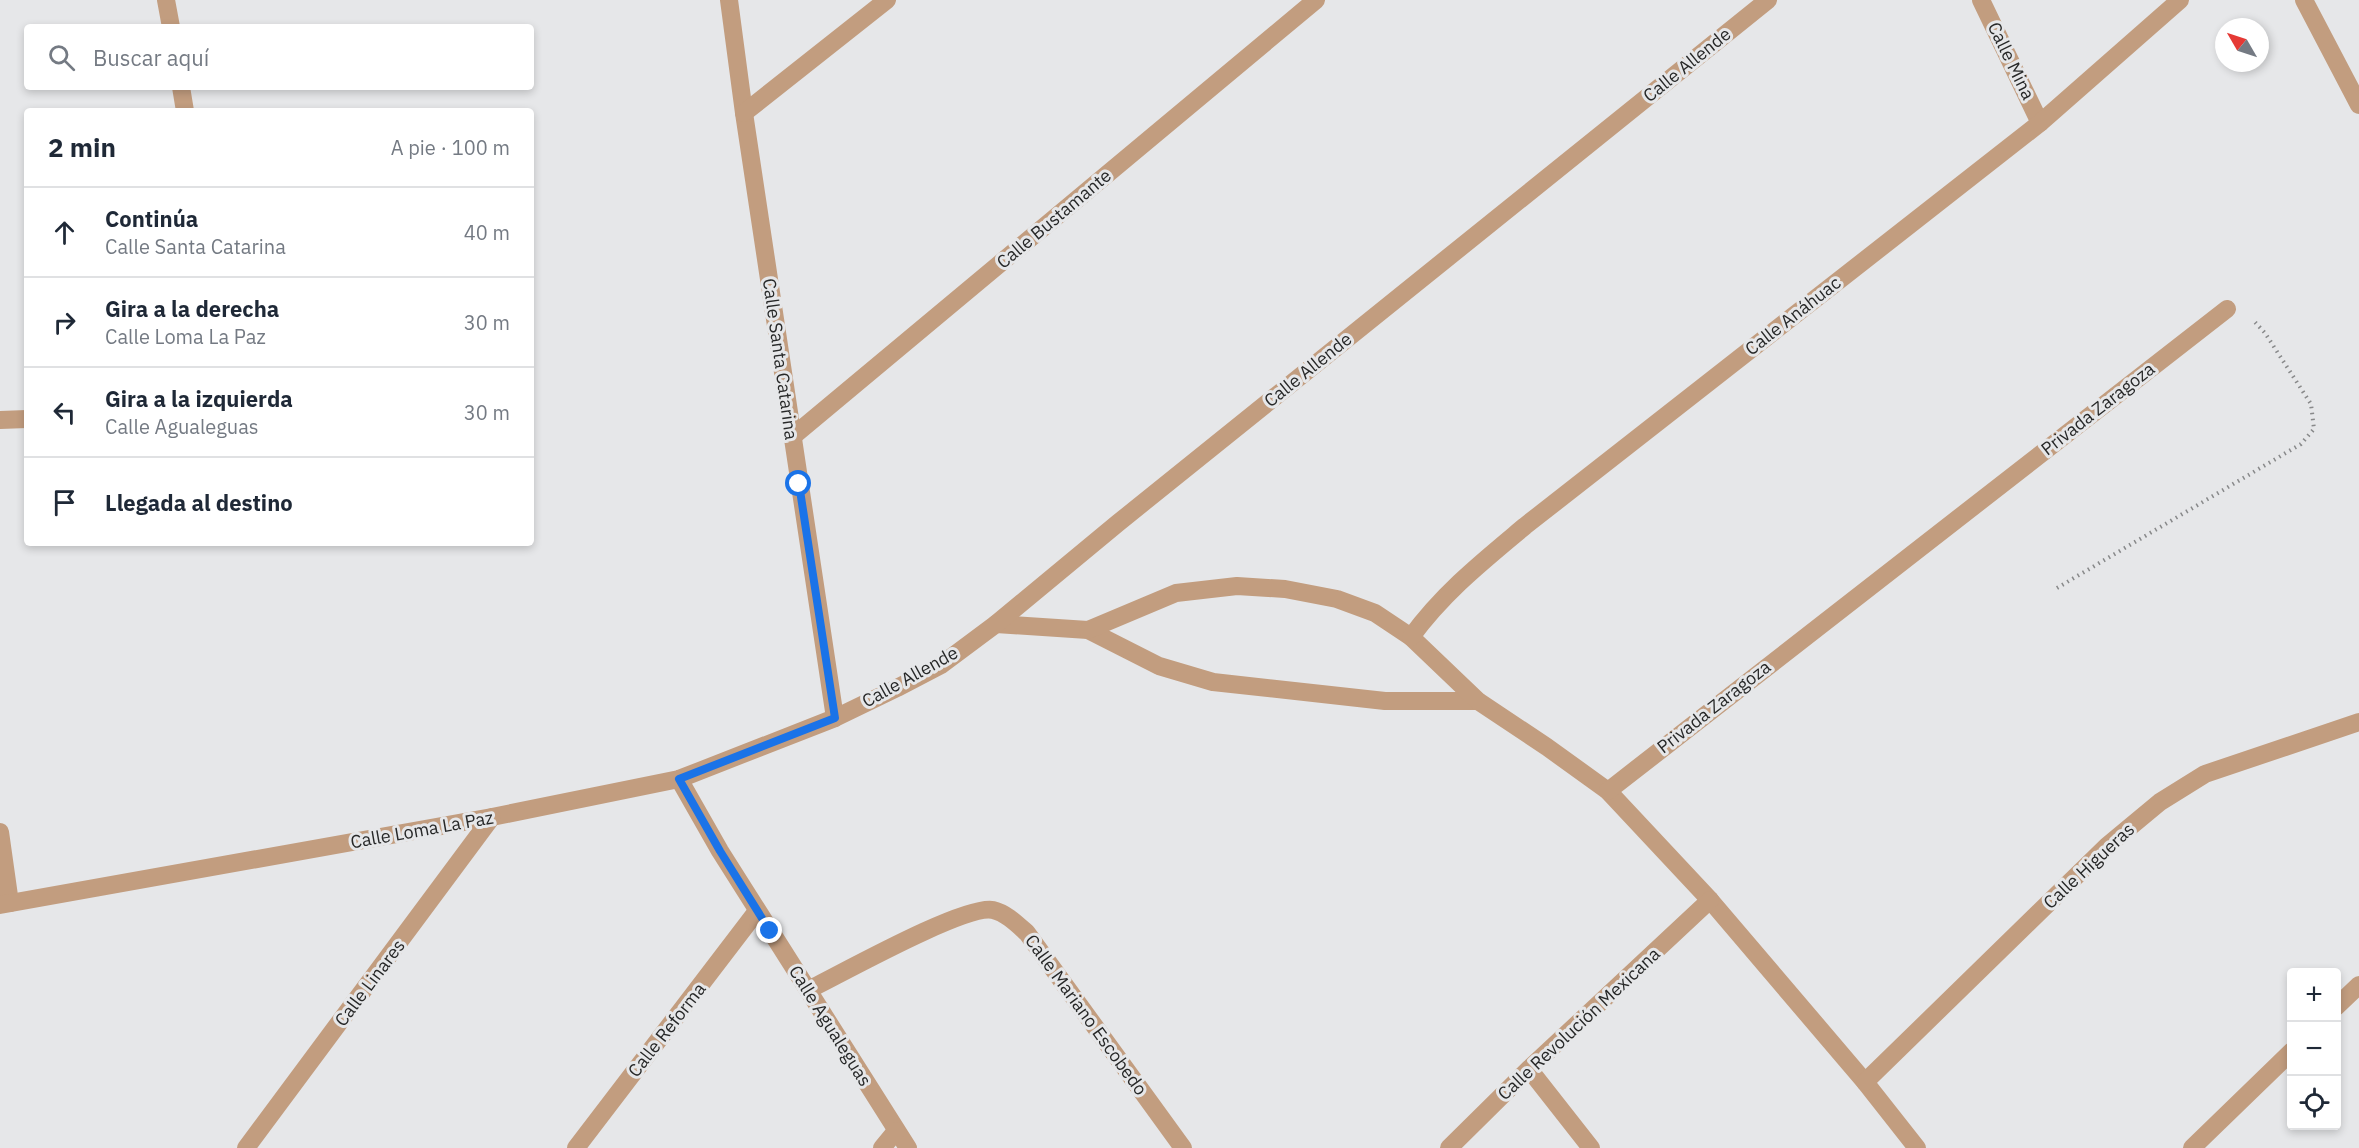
<!DOCTYPE html>
<html lang="es">
<head>
<meta charset="utf-8">
<style>
  :root { --surface:#fff; --page:#f2f2f3; --text:#1f2937; --muted:#747a83; --line:#e0e1e3 }
  body { margin:0; font-family:"IBM Plex Sans",sans-serif; background:var(--page); color:var(--text) }
  .controls { position:absolute; right:18px; bottom:18px; display:grid; overflow:hidden; border-radius:6px; box-shadow:0 3px 9px #0003 }
  .controls button { width:54px; height:54px; display:grid; place-items:center; padding:0; border:0; border-bottom:2px solid var(--line); background:var(--surface); color:var(--text); font:30px sans-serif }
  .compass { position:absolute; left:2215px; top:18px; width:54px; height:54px; border-radius:50%; background:var(--surface); box-shadow:0 3px 9px #0003; rotate:309deg }
  .stop { position:absolute; width:18px; height:18px; margin:-14px; border:4px solid #1a73e8; border-radius:50%; background:#fff }
  .stop.end { background:#1a73e8; border-color:#fff; box-shadow:0 2px 6px #0008 }
  .list { margin:0; padding:0; list-style:none }
  h2 { display:flex; justify-content:space-between; align-items:center; height:78px; margin:0; padding:0 24px; font-size:26px }
  h2 small { font-size:20px; font-weight:400; color:var(--muted) }
  .list li { display:grid; grid-template-columns:39px 1fr auto; gap:18px; align-items:center; box-sizing:border-box; height:90px; padding:0 24px; border-top:2px solid var(--line) }
  .list b { display:block; font-size:22px; white-space:nowrap }
  .list p { margin:0; font-size:20px; white-space:nowrap; color:var(--muted) }
  .list em { font-size:20px; font-style:normal; color:var(--muted) }
  .icon { flex:none; width:33px; height:33px; fill:none; stroke:currentColor; stroke-width:2; stroke-linecap:round; stroke-linejoin:round }
  .map { position:relative; flex:none; width:2359px; height:1148px; overflow:hidden }
  .search { position:absolute; background:var(--surface); box-shadow:0 3px 9px #0003; left:24px; top:24px; width:510px; height:66px; display:flex; align-items:center; gap:15px; box-sizing:border-box; padding:0 21px; border-radius:6px; color:var(--muted); font-size:22px }
  .panel { position:absolute; background:var(--surface); box-shadow:0 3px 9px #0003; left:24px; top:108px; width:510px; height:438px; border-radius:6px }
  .map>svg:first-child { display:block }
</style>
</head>
<body>
<div class="map">
<svg width="2359" height="1148" viewBox="0 0 2359 1148">
  <rect width="100%" height="100%" fill="#e6e7e9"/>
  <g fill="none" stroke-linecap="round" stroke-linejoin="round">
    <polyline stroke="#88898a" stroke-width="4" stroke-dasharray="1.5 4.5" stroke-linecap="butt" points="2057,588 2301,444 2314,429 2311,404 2265,333 2254,321"/>
    <g stroke="#c29d7f" stroke-width="18">
      <polyline points="166,0 171,27"/>
      <polyline points="729,0 744,113 835,718"/>
      <polyline points="1981,0 2040,123"/>
      <polyline points="2304,0 2359,105"/>
      <polyline points="181,87 185,111"/>
      <polyline points="744,113 887,0"/>
      <polyline points="0,420 27,419"/>
      <polyline points="792,437 1316,0"/>
      <polyline points="996,624 1088,630 1159,666 1213,682 1385,701 1478,701"/>
      <polyline points="1088,630 1176,593 1237,586 1285,589 1337,599 1375,613 1411,637 1478,701 1547,747 1608,791 1710,900 1865,1082 1917,1148"/>
      <path d="M1411,637c33,-45 71,-75 114,-111l515,-403 140,-123"/>
      <polyline points="679,779 720,851 908,1148"/>
      <polyline points="1608,791 2227,309"/>
      <polyline points="0,832 10,903"/>
      <polyline points="0,905 492,817 679,779 835,718 897,688 941,665 996,624 1118,523 1768,0"/>
      <path d="M808,990c31,-15 157,-86 185,-80 13,3 24,14 34,23l156,215"/>
      <polyline points="2336,1007 2359,985"/>
      <polyline points="1529,1069 1591,1148"/>
      <polyline points="1865,1082 2107,846 2160,802 2205,774 2359,722"/>
      <polyline points="246,1148 492,817"/>
      <polyline points="576,1148 757,911"/>
      <polyline points="882,1148 896,1131"/>
      <polyline points="1449,1148 1529,1069 1710,900"/>
      <polyline points="2192,1148 2292,1051"/>
    </g>
  </g>
  <g fill="none" stroke-linecap="round" stroke-linejoin="round">
    <polyline stroke="#1a73e8" stroke-width="8" points="770,931 720,851 679,779 835,718 799,484"/>
  </g>
  <g text-anchor="middle" stroke-width="6" stroke-linejoin="round" paint-order="stroke">
    <g font-size="18" fill="#272828" stroke="#e6e7e9">
      <text transform="translate(2011 61) rotate(64)" y="6">Calle Mina</text>
      <text transform="translate(1687 65) rotate(-39)" y="6">Calle Allende</text>
      <text transform="translate(1054 219) rotate(-40)" y="6">Calle Bustamante</text>
      <text transform="translate(1793 316) rotate(-38)" y="6">Calle Anáhuac</text>
      <text transform="translate(780 359) rotate(82)" y="6">Calle Santa Catarina</text>
      <text transform="translate(1308 370) rotate(-39)" y="6">Calle Allende</text>
      <text transform="translate(2098 409) rotate(-38)" y="6">Privada Zaragoza</text>
      <text transform="translate(910 677) rotate(-29)" y="6">Calle Allende</text>
      <text transform="translate(1714 707) rotate(-38)" y="6">Privada Zaragoza</text>
      <text transform="translate(422 830) rotate(-10)" y="6">Calle Loma La Paz</text>
      <text transform="translate(2089 866) rotate(-43)" y="6">Calle Higueras</text>
      <text transform="translate(370 983) rotate(-53)" y="6">Calle Linares</text>
      <text transform="translate(1086 1015) rotate(54)" y="6">Calle Mariano Escobedo</text>
      <text transform="translate(1579 1024) rotate(-43)" y="6">Calle Revolución Mexicana</text>
      <text transform="translate(830 1026) rotate(58)" y="6">Calle Agualeguas</text>
      <text transform="translate(667 1030) rotate(-52)" y="6">Calle Reforma</text>
    </g>
  </g>
</svg>
<div class="controls">
<button>+</button>
<button>−</button>
<button><svg class="icon" aria-label="locate" viewBox="0 0 24 24"><circle cx="12" cy="12" r="6"/><path d="M12 2v4M12 18v4M2 12h4M18 12h4"/></svg></button>
</div>
<svg class="compass" viewBox="-18 -18 36 36"><path d="M0-13l5 13h-10z" fill="#e53935"/><path d="M0 13l5-13h-10z" fill="#747a83"/></svg>
<div class="stop" style="left:799px;top:484px"></div>
<div class="stop end" style="left:770px;top:931px"></div>
<div class="search"><svg class="icon" aria-label="search" viewBox="0 0 24 24"><circle cx="10" cy="10" r="6"/><path d="M15 15l6 6"/></svg>Buscar aquí</div>
<section class="panel">
<h2>2 min<small>A pie · 100 m</small></h2>
<ul class="list">
<li><svg class="icon" aria-label="ahead" viewBox="0 0 24 24"><path d="M12 20V5M6 11l6-6 6 6"/></svg><div><b>Continúa</b><p>Calle Santa Catarina</p></div><em>40 m</em></li>
<li><svg class="icon" aria-label="right" viewBox="0 0 24 24"><path d="M7 20v-9h11M14 6l5 5-5 5"/></svg><div><b>Gira a la derecha</b><p>Calle Loma La Paz</p></div><em>30 m</em></li>
<li><svg class="icon" aria-label="left" viewBox="0 0 24 24"><path d="M17 20v-9H6M10 6l-5 5 5 5"/></svg><div><b>Gira a la izquierda</b><p>Calle Agualeguas</p></div><em>30 m</em></li>
<li><svg class="icon" aria-label="arrive" viewBox="0 0 24 24"><path d="M6 21V4h12l-3 4 3 4H6"/></svg><div><b>Llegada al destino</b></div></li>
</ul>
</section>
</div>
</body>
</html>
